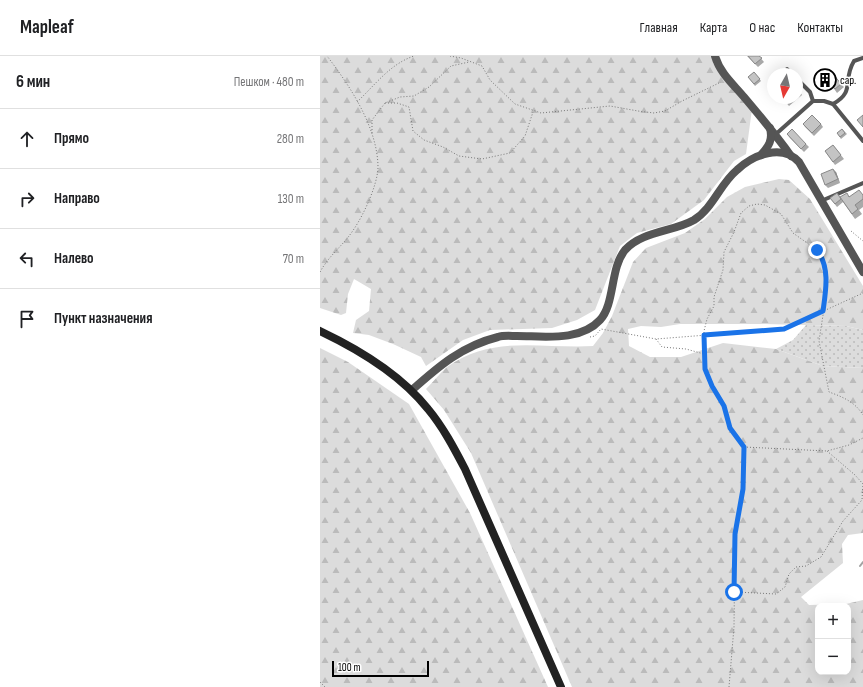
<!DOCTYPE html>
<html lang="ru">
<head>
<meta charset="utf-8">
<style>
  :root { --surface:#fff; --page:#f6f6f6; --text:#202124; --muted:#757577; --line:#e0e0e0 }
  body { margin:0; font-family:"Sofia Sans Condensed",sans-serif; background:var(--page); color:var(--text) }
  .controls { position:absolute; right:12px; bottom:12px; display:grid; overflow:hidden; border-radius:8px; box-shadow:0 4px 16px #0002 }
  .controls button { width:36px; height:36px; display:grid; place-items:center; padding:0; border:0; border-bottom:1px solid var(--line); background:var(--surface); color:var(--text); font:20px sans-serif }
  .compass { position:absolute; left:447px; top:12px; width:36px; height:36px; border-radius:50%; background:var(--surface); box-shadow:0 4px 16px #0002; rotate:188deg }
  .scale { position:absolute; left:12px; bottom:10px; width:97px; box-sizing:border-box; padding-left:4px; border:2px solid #000; border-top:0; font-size:11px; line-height:14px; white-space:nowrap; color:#000; -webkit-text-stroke:3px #fff; paint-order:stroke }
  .stop { position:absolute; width:12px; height:12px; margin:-9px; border:3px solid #1a73e8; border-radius:50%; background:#fff }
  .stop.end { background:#1a73e8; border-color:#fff; box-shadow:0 1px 4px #0008 }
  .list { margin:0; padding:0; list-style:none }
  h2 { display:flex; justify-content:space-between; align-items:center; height:52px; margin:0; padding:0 16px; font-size:17px }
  h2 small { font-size:13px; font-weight:400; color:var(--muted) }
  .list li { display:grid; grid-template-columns:26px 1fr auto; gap:12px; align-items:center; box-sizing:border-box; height:60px; padding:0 16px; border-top:1px solid var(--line) }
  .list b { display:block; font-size:15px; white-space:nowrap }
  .list em { font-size:13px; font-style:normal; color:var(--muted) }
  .icon { flex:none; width:22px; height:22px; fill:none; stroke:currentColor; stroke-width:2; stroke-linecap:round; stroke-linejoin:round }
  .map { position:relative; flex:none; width:543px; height:631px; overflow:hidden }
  header { display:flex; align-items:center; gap:24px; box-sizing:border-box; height:56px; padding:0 20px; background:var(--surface); border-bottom:1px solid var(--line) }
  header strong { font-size:19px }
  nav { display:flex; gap:22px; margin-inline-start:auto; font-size:14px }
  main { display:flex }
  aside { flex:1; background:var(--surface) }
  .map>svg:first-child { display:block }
</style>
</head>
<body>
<header>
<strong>Mapleaf</strong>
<nav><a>Главная</a><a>Карта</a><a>О нас</a><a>Контакты</a></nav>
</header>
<main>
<aside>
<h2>6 мин<small>Пешком · 480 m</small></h2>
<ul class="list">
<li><svg class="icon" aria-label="ahead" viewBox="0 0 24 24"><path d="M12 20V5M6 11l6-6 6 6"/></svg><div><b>Прямо</b></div><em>280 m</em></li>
<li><svg class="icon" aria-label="right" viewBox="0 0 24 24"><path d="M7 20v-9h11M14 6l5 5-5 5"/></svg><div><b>Направо</b></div><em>130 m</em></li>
<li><svg class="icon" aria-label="left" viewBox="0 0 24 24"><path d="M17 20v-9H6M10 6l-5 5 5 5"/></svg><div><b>Налево</b></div><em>70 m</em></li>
<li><svg class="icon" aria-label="arrive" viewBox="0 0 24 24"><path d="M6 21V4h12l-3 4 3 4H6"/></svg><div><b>Пункт назначения</b></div></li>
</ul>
</aside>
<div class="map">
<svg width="543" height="631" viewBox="0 0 543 631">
  <defs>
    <pattern id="grass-dots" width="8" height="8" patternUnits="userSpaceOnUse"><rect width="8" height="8" fill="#dcdcdc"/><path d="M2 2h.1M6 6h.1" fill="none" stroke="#bbb" stroke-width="1.8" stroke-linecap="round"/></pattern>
    <pattern id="forest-firs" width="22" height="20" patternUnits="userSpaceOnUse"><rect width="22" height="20" fill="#dcdcdc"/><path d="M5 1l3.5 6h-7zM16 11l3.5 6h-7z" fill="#bbb"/></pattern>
  </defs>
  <rect width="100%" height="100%" fill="#fff"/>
  <polygon fill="url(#grass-dots)" points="486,269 526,270 543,274 543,312 503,310 456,293 473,284"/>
  <g fill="url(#forest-firs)" fill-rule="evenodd">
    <polygon points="0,0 393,0 393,7 432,53 426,98 414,105 384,144 351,168 317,177 300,190 275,254 257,264 232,272 170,274 143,284 106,310 101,301 73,288 49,279 33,277 36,264 49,255 51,233 34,223 28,238 26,257 21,259 0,252"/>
    <path d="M459,123l10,1 21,19 53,87v44l-17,-4 -81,-2h-85l-19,3 -20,-1 -13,3 1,17 21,11h31l42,-14 53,6 47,17 40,2v165l-15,2 -6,9 1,19 -42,34 8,8 37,-1 17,-4v87h-291l-101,-234 -27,-43 -18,-21c7,-7 14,-16 21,-22 46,-33 95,-18 146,-21l10,-13 9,-17 21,-54 13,-14 39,-15 20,-14 22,-22 18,-10zM498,550h30v66h-30z"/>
    <polygon points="0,292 28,306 89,348 150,457 228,631 0,631"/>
  </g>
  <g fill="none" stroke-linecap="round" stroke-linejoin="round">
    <polyline stroke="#a3a3a3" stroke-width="2" points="540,510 543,506"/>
    <g stroke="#777" stroke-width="1" stroke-dasharray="1 2" stroke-linecap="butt">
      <polyline points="130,0 141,2 162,10 170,24 195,48 221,57 290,50 318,55 334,57 345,55 362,45 401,26"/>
      <path d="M37,46c18,-17 33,-38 57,-46"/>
      <polyline points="65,47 77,47 89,51 93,75 104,84 123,91 139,100 162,103 190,97 205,80 213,56"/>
      <polyline points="52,77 52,64 65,47 80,41 94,40 109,31 131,10 149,6"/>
      <polyline points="531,175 543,185"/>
      <path d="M0,216c10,-18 23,-26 34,-43 10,-15 23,-43 24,-61 0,-40 -28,-82 -51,-112"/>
      <polyline points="270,281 275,280 281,273 336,283 464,273 543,237"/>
      <polyline points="336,283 342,291 366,293 384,298 385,313 392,330 404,350 410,372 424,391 423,433 415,477 414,571 409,631"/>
      <path d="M384,298v-23l3,-12 7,-13v-9l9,-27 1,-18 10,-20 7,-19 8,-7 8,-2 8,1 16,9 12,19 24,17 7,15 2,31 -7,45 10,51c14,5 26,10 34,23"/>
      <polyline points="424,391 507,395 529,389 543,382"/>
      <polyline points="416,536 456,538 465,531 469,518 476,511 486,510 501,501 523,465 542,444 543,428 535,419 507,395"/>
      <polyline points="0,626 5,631"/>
    </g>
    <g stroke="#555" stroke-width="4">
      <polyline points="467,13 471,18"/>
      <polyline points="477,23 490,36 493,45"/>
      <path d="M513,48c23,-13 9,-23 21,-43l9,-3"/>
      <polyline points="456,78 493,45 504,45 513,48 543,85"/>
      <polyline points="501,145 543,127"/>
    </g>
    <g stroke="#555" stroke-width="8">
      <path d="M395,0c5,17 18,28 29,41 16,19 32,38 47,59"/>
      <path d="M441,99c8,-9 12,-15 9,-27"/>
    </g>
    <path stroke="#555" stroke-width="8" d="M92,334c27,-24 50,-44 86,-53 6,-2 13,-1 19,-1 26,0 63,6 83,-16 15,-16 10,-52 25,-70 17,-19 48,-18 69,-30 19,-12 26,-36 43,-50 16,-15 45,-27 62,-8l64,110"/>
    <path stroke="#222" stroke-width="8" d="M0,275c38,18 82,45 108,78 15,18 26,39 37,60l96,218"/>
  </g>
  <g fill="#a9a9a9">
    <polygon points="427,0 439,0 444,6 438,11"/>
    <polygon points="434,16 441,25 435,30 428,21"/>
    <polygon points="512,21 521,28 524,31 517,37 510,27 503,33 494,22"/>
    <polygon points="477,32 482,39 469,50 464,44 461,47 457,42 477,42"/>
    <polygon points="483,68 501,68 503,71 494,80 485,71"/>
    <polygon points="522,73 527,78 521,83 517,77"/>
    <polygon points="467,78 486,88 489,91 484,96 470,82"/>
    <polygon points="513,89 524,103 515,109 505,95"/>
    <polygon points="516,116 520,127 508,132 505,129"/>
    <polygon points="543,139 543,151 539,154 542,158 535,163 523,146 517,151 510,142"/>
  </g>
  <polygon fill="#898989" points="513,113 516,116 520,127"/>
  <g fill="#c4c4c4" stroke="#898989">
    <polygon points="428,0 439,0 442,2 435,8"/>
    <polygon points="504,13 512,21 514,19 521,28 515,33 507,24 500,30 494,22"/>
    <polygon points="434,16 440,23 434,28 428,21"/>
    <polygon points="453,30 453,37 450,33"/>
    <polygon points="463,42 469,42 465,45"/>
    <polygon points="492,59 501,68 492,77 483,68"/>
    <polygon points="543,59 543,71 537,64"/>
    <polygon points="472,73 486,88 481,93 467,78"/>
    <polygon points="522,73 525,77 520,81 517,77"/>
    <polygon points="513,89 521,99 513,106 505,95"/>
    <polygon points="513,113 518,123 505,129 501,118"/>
    <polygon points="539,134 543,139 543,143 535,149 538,153 532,158 520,141 527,137 529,141"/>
    <polygon points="517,137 521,143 515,148 510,142"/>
  </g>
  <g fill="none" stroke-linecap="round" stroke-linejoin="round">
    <path stroke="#1a73e8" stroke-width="5" d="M414,536l1,-58 8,-45 1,-42 -14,-19 -6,-22 -12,-20 -7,-17 -1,-34 80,-6 39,-18c3,-21 7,-44 -6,-61"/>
  </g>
  <defs>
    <g id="building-ring" transform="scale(1.15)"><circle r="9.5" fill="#fff" stroke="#000" stroke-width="1.5"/><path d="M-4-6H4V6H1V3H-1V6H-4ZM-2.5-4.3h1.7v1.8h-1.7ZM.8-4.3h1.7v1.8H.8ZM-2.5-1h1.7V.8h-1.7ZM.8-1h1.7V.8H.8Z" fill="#000"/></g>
  </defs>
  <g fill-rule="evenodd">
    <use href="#building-ring" x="505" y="24"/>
  </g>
  <g text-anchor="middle" stroke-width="3" stroke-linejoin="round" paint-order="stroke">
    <g font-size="12" fill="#000" stroke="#fff" text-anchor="start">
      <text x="520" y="28">сар.</text>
    </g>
  </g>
</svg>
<div class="controls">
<button>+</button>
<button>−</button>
</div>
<svg class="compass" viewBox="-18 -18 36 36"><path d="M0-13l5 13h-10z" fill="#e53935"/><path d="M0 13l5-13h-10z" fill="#757577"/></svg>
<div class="scale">100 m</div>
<div class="stop" style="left:414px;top:536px"></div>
<div class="stop end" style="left:497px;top:194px"></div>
</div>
</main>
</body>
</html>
